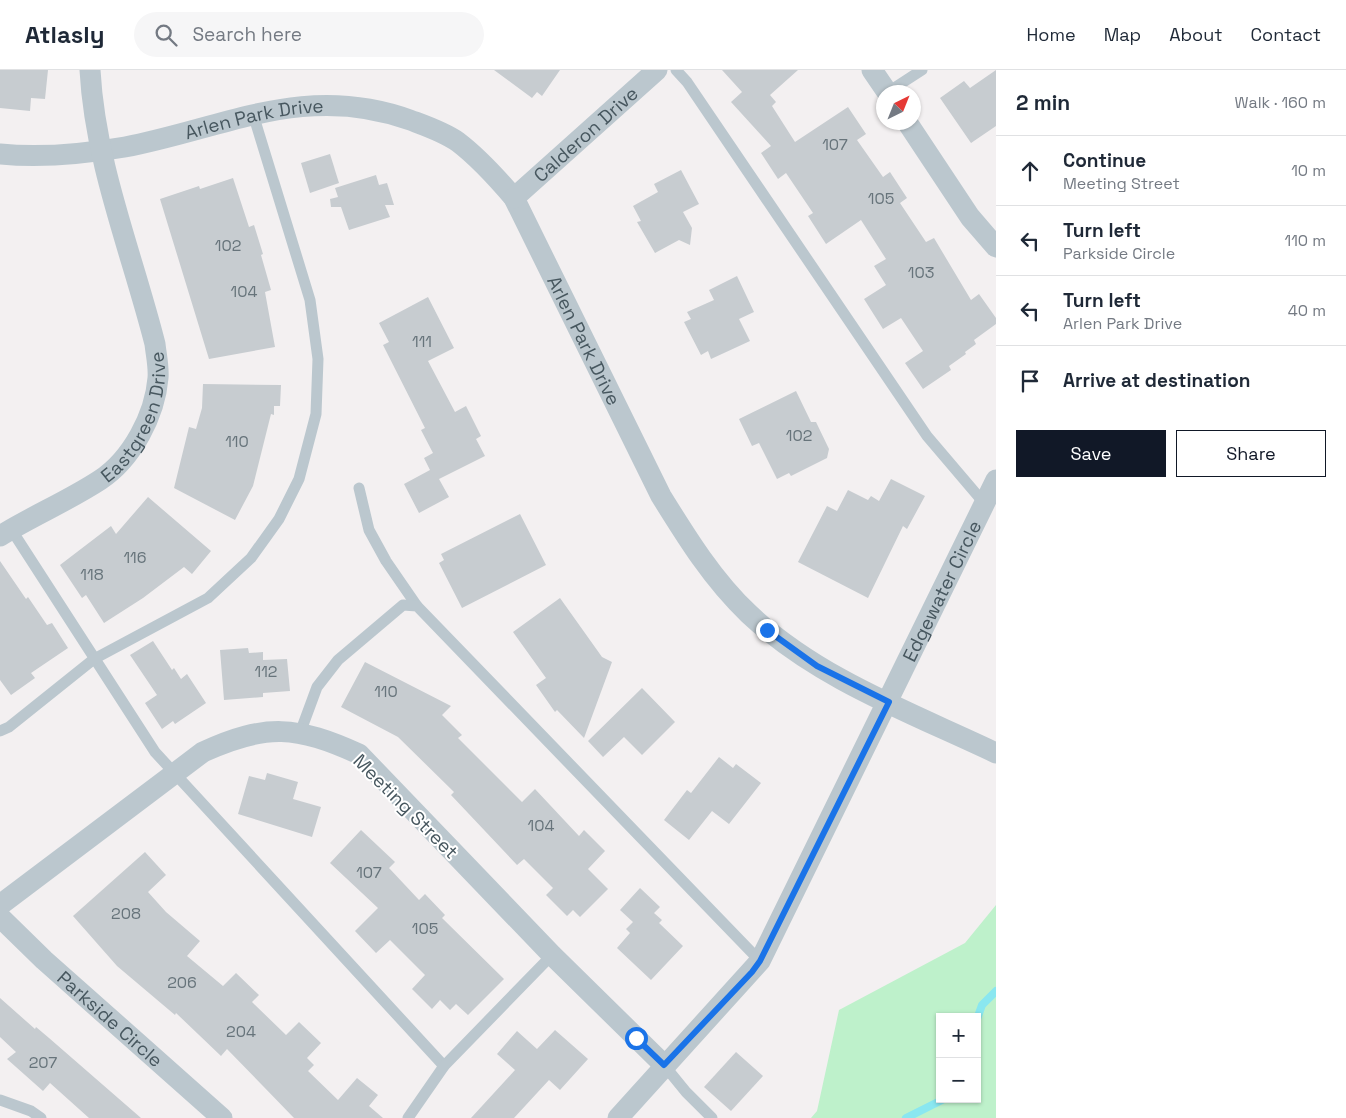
<!DOCTYPE html>
<html lang="en">
<head>
<meta charset="utf-8">
<style>
  :root { --surface:#fff; --page:#f6f6f7; --text:#1f2937; --muted:#747a83; --line:#e0e1e3; --accent:#111827 }
  body { margin:0; font-family:"Space Grotesk",sans-serif; background:var(--page); color:var(--text) }
  .controls { position:absolute; right:15px; bottom:15px; display:grid; overflow:hidden; border-radius:0px; box-shadow:0 1px 4px #0004 }
  .controls button { width:45px; height:45px; display:grid; place-items:center; padding:0; border:0; border-bottom:1px solid var(--line); background:var(--surface); color:var(--text); font:25px sans-serif }
  .compass { position:absolute; left:876px; top:15px; width:45px; height:45px; border-radius:50%; background:var(--surface); box-shadow:0 1px 4px #0004; rotate:43deg }
  .stop { position:absolute; width:15px; height:15px; margin:-11px; border:4px solid #1a73e8; border-radius:50%; background:#fff }
  .stop.end { background:#1a73e8; border-color:#fff; box-shadow:0 1px 5px #0008 }
  .list { margin:0; padding:0; list-style:none }
  h2 { display:flex; justify-content:space-between; align-items:center; height:65px; margin:0; padding:0 20px; font-size:21px }
  h2 small { font-size:16px; font-weight:400; color:var(--muted) }
  .list li { display:grid; grid-template-columns:32px 1fr auto; gap:15px; align-items:center; box-sizing:border-box; height:70px; padding:0 20px; border-top:1px solid var(--line) }
  .list b { display:block; font-size:19px; white-space:nowrap }
  .list p { margin:0; font-size:16px; white-space:nowrap; color:var(--muted) }
  .list em { font-size:16px; font-style:normal; color:var(--muted) }
  .actions { display:flex; gap:10px; padding:15px 20px }
  .actions a { flex:1; padding:11px 0; border:1px solid var(--accent); border-radius:0px; text-align:center; font-size:18px; color:var(--accent) }
  .actions .main { background:var(--accent); color:#fff }
  .icon { flex:none; width:28px; height:28px; fill:none; stroke:currentColor; stroke-width:2; stroke-linecap:round; stroke-linejoin:round }
  .map { position:relative; flex:none; width:996px; height:1048px; overflow:hidden }
  header { display:flex; align-items:center; gap:30px; box-sizing:border-box; height:70px; padding:0 25px; background:var(--surface); border-bottom:1px solid var(--line) }
  header strong { font-size:24px }
  nav { display:flex; gap:28px; margin-inline-start:auto; font-size:18px }
  .search { width:350px; height:45px; background:var(--page); display:flex; align-items:center; gap:12px; box-sizing:border-box; padding:0 18px; border-radius:28px; color:var(--muted); font-size:19px }
  main { display:flex }
  aside { flex:1; background:var(--surface) }
  .map>svg:first-child { display:block }
</style>
</head>
<body>
<header>
<strong>Atlasly</strong>
<div class="search"><svg class="icon" aria-label="search" viewBox="0 0 24 24"><circle cx="10" cy="10" r="6"/><path d="M15 15l6 6"/></svg>Search here</div>
<nav><a>Home</a><a>Map</a><a>About</a><a>Contact</a></nav>
</header>
<main>
<div class="map">
<svg width="996" height="1048" viewBox="0 0 996 1048">
  <rect width="100%" height="100%" fill="#f3f0f1"/>
  <path fill="#bef1cb" fill-rule="evenodd" d="M996,835v213h-185l6,-7 22,-101 126,-67zM940,947h37v82h-37z"/>
  <g fill="none" stroke-linecap="round" stroke-linejoin="round">
    <g stroke="#8ae7f0" stroke-width="8">
      <polyline points="977,949 982,935 996,921"/>
      <polyline points="906,1048 944,1029"/>
    </g>
  </g>
  <g fill="#c7ccd0">
    <polygon points="0,0 48,0 45,29 31,28 30,41 0,38"/>
    <polygon points="494,0 560,0 542,26 537,22 532,28"/>
    <polygon points="722,0 798,0 770,25 776,32 772,36 795,72 848,37 866,64 857,70 883,107 890,102 907,128 900,133 926,172 934,168 971,230 979,224 996,248 996,254 974,270 976,274 965,282 966,284 949,296 951,300 923,319 905,293 923,281 901,248 883,259 864,229 886,215 874,196 886,189 861,150 826,174 808,146 813,143 786,103 778,109 761,83 771,76 731,32 742,22"/>
    <polygon points="996,0 996,56 971,73 940,28 964,11 970,18"/>
    <polygon points="330,84 339,113 310,123 301,93"/>
    <polygon points="681,100 699,134 683,142 692,158 690,175 679,170 655,183 637,152 641,151 633,136 658,122 654,114"/>
    <polygon points="376,105 379,115 387,113 394,135 385,135 390,147 349,160 341,137 331,137 330,129 338,127 335,118"/>
    <polygon points="233,108 249,157 254,155 263,184 261,185 271,220 265,222 275,277 209,289 160,129 199,116 200,119"/>
    <polygon points="737,206 754,242 739,249 750,271 711,289 708,281 701,285 684,252 691,249 687,242 714,230 709,220"/>
    <polygon points="428,227 454,278 428,291 455,342 466,336 481,366 476,369 485,386 439,409 449,427 419,443 404,414 430,400 424,388 433,383 421,360 425,358 383,275 389,272 379,253"/>
    <polygon points="203,314 281,315 280,336 274,336 274,345 271,344 253,416 235,450 174,418 189,357 196,359 202,338"/>
    <polygon points="796,321 811,352 816,352 829,379 827,388 791,406 789,403 777,409 759,373 752,376 739,349"/>
    <polygon points="891,409 925,426 907,459 903,456 868,528 798,492 827,436 837,441 848,420 868,430 871,426 879,431"/>
    <polygon points="148,427 211,481 192,504 184,497 143,528 104,553 86,525 82,528 60,495 111,456 116,464"/>
    <polygon points="520,444 546,495 462,538 439,493 444,490 441,484"/>
    <polygon points="0,491 26,529 28,527 47,555 52,553 68,578 31,603 35,608 11,625 0,610"/>
    <polygon points="560,528 602,587 612,592 584,668 557,640 555,642 536,615 546,608 513,562"/>
    <polygon points="153,571 172,600 174,598 181,609 187,604 206,633 175,654 173,651 162,659 145,633 157,625 130,585"/>
    <polygon points="248,578 249,583 263,582 263,590 287,589 290,621 263,623 263,627 224,630 220,580"/>
    <polygon points="365,592 451,636 442,645 462,665 458,668 522,732 535,719 579,766 584,760 605,781 588,799 608,819 580,847 573,840 567,846 546,825 553,818 524,789 517,795 451,725 454,722 398,667 341,637"/>
    <polygon points="642,618 675,652 642,685 624,667 603,687 588,671"/>
    <polygon points="719,687 733,698 736,694 761,713 729,754 712,741 689,770 664,750 687,720 691,723"/>
    <polygon points="267,703 298,712 293,729 321,737 312,767 238,744 249,706 265,710"/>
    <polygon points="361,760 395,792 389,798 419,830 425,824 445,845 442,848 504,909 468,945 456,934 450,940 440,930 432,939 412,919 425,905 390,870 376,883 355,861 378,838 330,793"/>
    <polygon points="145,782 166,805 148,822 166,842 200,871 187,886 223,916 236,903 259,925 252,932 286,965 299,952 321,973 307,988 314,995 308,1001 338,1030 357,1008 378,1025 369,1036 383,1048 294,1048 227,979 221,986 176,943 175,945 117,896 73,846"/>
    <polygon points="640,818 660,837 654,843 662,850 659,853 683,876 651,910 617,878 630,863 626,859 633,852 620,840"/>
    <polygon points="0,928 35,959 36,957 49,968 141,1048 89,1048 50,1013 43,1021 7,989 16,982 0,967"/>
    <polygon points="555,960 588,989 560,1020 549,1010 514,1048 471,1048 515,1000 497,984 517,961 537,979"/>
    <polygon points="736,982 763,1006 731,1041 704,1017"/>
  </g>
  <g fill="none" stroke-linecap="round" stroke-linejoin="round">
    <g stroke="#bbc7ce" stroke-width="11">
      <polyline points="676,0 687,12 927,366 984,433"/>
      <polyline points="888,22 922,0"/>
      <polyline points="359,418 369,460 386,491 417,536"/>
      <polyline points="11,459 155,682 444,996"/>
      <polyline points="0,661 9,657 94,589 208,528 251,488 279,449 299,409 316,344 318,289 310,230 253,44"/>
      <polyline points="300,663 317,617 338,590 403,535 417,536 760,891"/>
      <polyline points="664,995 686,1022 712,1048"/>
      <polyline points="0,1030 31,1041 41,1048"/>
      <polyline points="408,1048 444,996 552,885"/>
    </g>
    <g stroke="#bbc7ce" stroke-width="21">
      <polyline points="872,0 887,22"/>
      <polyline points="907,52 970,147 996,177"/>
      <path id="s1" d="M0,84c41,4 84,0 125,-7 100,-19 180,-65 285,-27 16,6 34,12 48,22 21,16 39,36 56,56l147,298c26,42 52,84 88,118 69,65 163,99 247,139"/>
      <path id="s2" d="M514,128l143,-128"/>
      <path id="s3" d="M0,466c32,-20 68,-35 100,-56 32,-21 55,-65 58,-102 1,-11 -2,-24 -3,-34 -23,-91 -60,-180 -65,-274"/>
      <path d="M0,835l203,-153c63,-29 94,-26 156,2l193,201 112,110"/>
      <path id="s4" d="M0,847l44,43 178,158"/>
      <path id="s5" d="M618,1048l142,-157 236,-481"/>
    </g>
  </g>
  <g fill="none" stroke-linecap="round" stroke-linejoin="round">
    <polyline stroke="#1a73e8" stroke-width="6" points="636,968 664,995 752,902 760,891 889,632 817,596 767,560"/>
  </g>
  <g text-anchor="middle" stroke-width="4" stroke-linejoin="round" paint-order="stroke">
    <g font-size="16" fill="#67747b">
      <text x="835" y="80">107</text>
      <text x="881" y="134">105</text>
      <text x="228" y="181">102</text>
      <text x="921" y="208">103</text>
      <text x="244" y="227">104</text>
      <text x="422" y="277">111</text>
      <text x="799" y="371">102</text>
      <text x="237" y="377">110</text>
      <text x="135" y="493">116</text>
      <text x="92" y="510">118</text>
      <text x="266" y="607">112</text>
      <text x="386" y="627">110</text>
      <text x="541" y="761">104</text>
      <text x="369" y="808">107</text>
      <text x="126" y="849">208</text>
      <text x="425" y="864">105</text>
      <text x="182" y="918">206</text>
      <text x="241" y="967">204</text>
      <text x="43" y="998">207</text>
    </g>
    <g font-size="19" fill="#47575f" stroke="#fff">
      <text dy="7" stroke="none"><textPath href="#s1" startOffset="258">Arlen Park Drive</textPath></text>
      <text dy="7" stroke="none"><textPath href="#s2" startOffset="96">Calderon Drive</textPath></text>
      <text dy="7" stroke="none"><textPath href="#s1" startOffset="708">Arlen Park Drive</textPath></text>
      <text dy="7" stroke="none"><textPath href="#s3" startOffset="190">Eastgreen Drive</textPath></text>
      <text dy="7" stroke="none"><textPath href="#s5" startOffset="624">Edgewater Circle</textPath></text>
      <text transform="translate(406 736) rotate(45)" y="7">Meeting Street</text>
      <text dy="7" stroke="none"><textPath href="#s4" startOffset="150">Parkside Circle</textPath></text>
    </g>
  </g>
</svg>
<div class="controls">
<button>+</button>
<button>−</button>
</div>
<svg class="compass" viewBox="-18 -18 36 36"><path d="M0-13l5 13h-10z" fill="#e53935"/><path d="M0 13l5-13h-10z" fill="#747a83"/></svg>
<div class="stop" style="left:636px;top:968px"></div>
<div class="stop end" style="left:767px;top:560px"></div>
</div>
<aside>
<h2>2 min<small>Walk · 160 m</small></h2>
<ul class="list">
<li><svg class="icon" aria-label="ahead" viewBox="0 0 24 24"><path d="M12 20V5M6 11l6-6 6 6"/></svg><div><b>Continue</b><p>Meeting Street</p></div><em>10 m</em></li>
<li><svg class="icon" aria-label="left" viewBox="0 0 24 24"><path d="M17 20v-9H6M10 6l-5 5 5 5"/></svg><div><b>Turn left</b><p>Parkside Circle</p></div><em>110 m</em></li>
<li><svg class="icon" aria-label="left" viewBox="0 0 24 24"><path d="M17 20v-9H6M10 6l-5 5 5 5"/></svg><div><b>Turn left</b><p>Arlen Park Drive</p></div><em>40 m</em></li>
<li><svg class="icon" aria-label="arrive" viewBox="0 0 24 24"><path d="M6 21V4h12l-3 4 3 4H6"/></svg><div><b>Arrive at destination</b></div></li>
</ul>
<div class="actions"><a class="main">Save</a><a>Share</a></div>
</aside>
</main>
</body>
</html>
